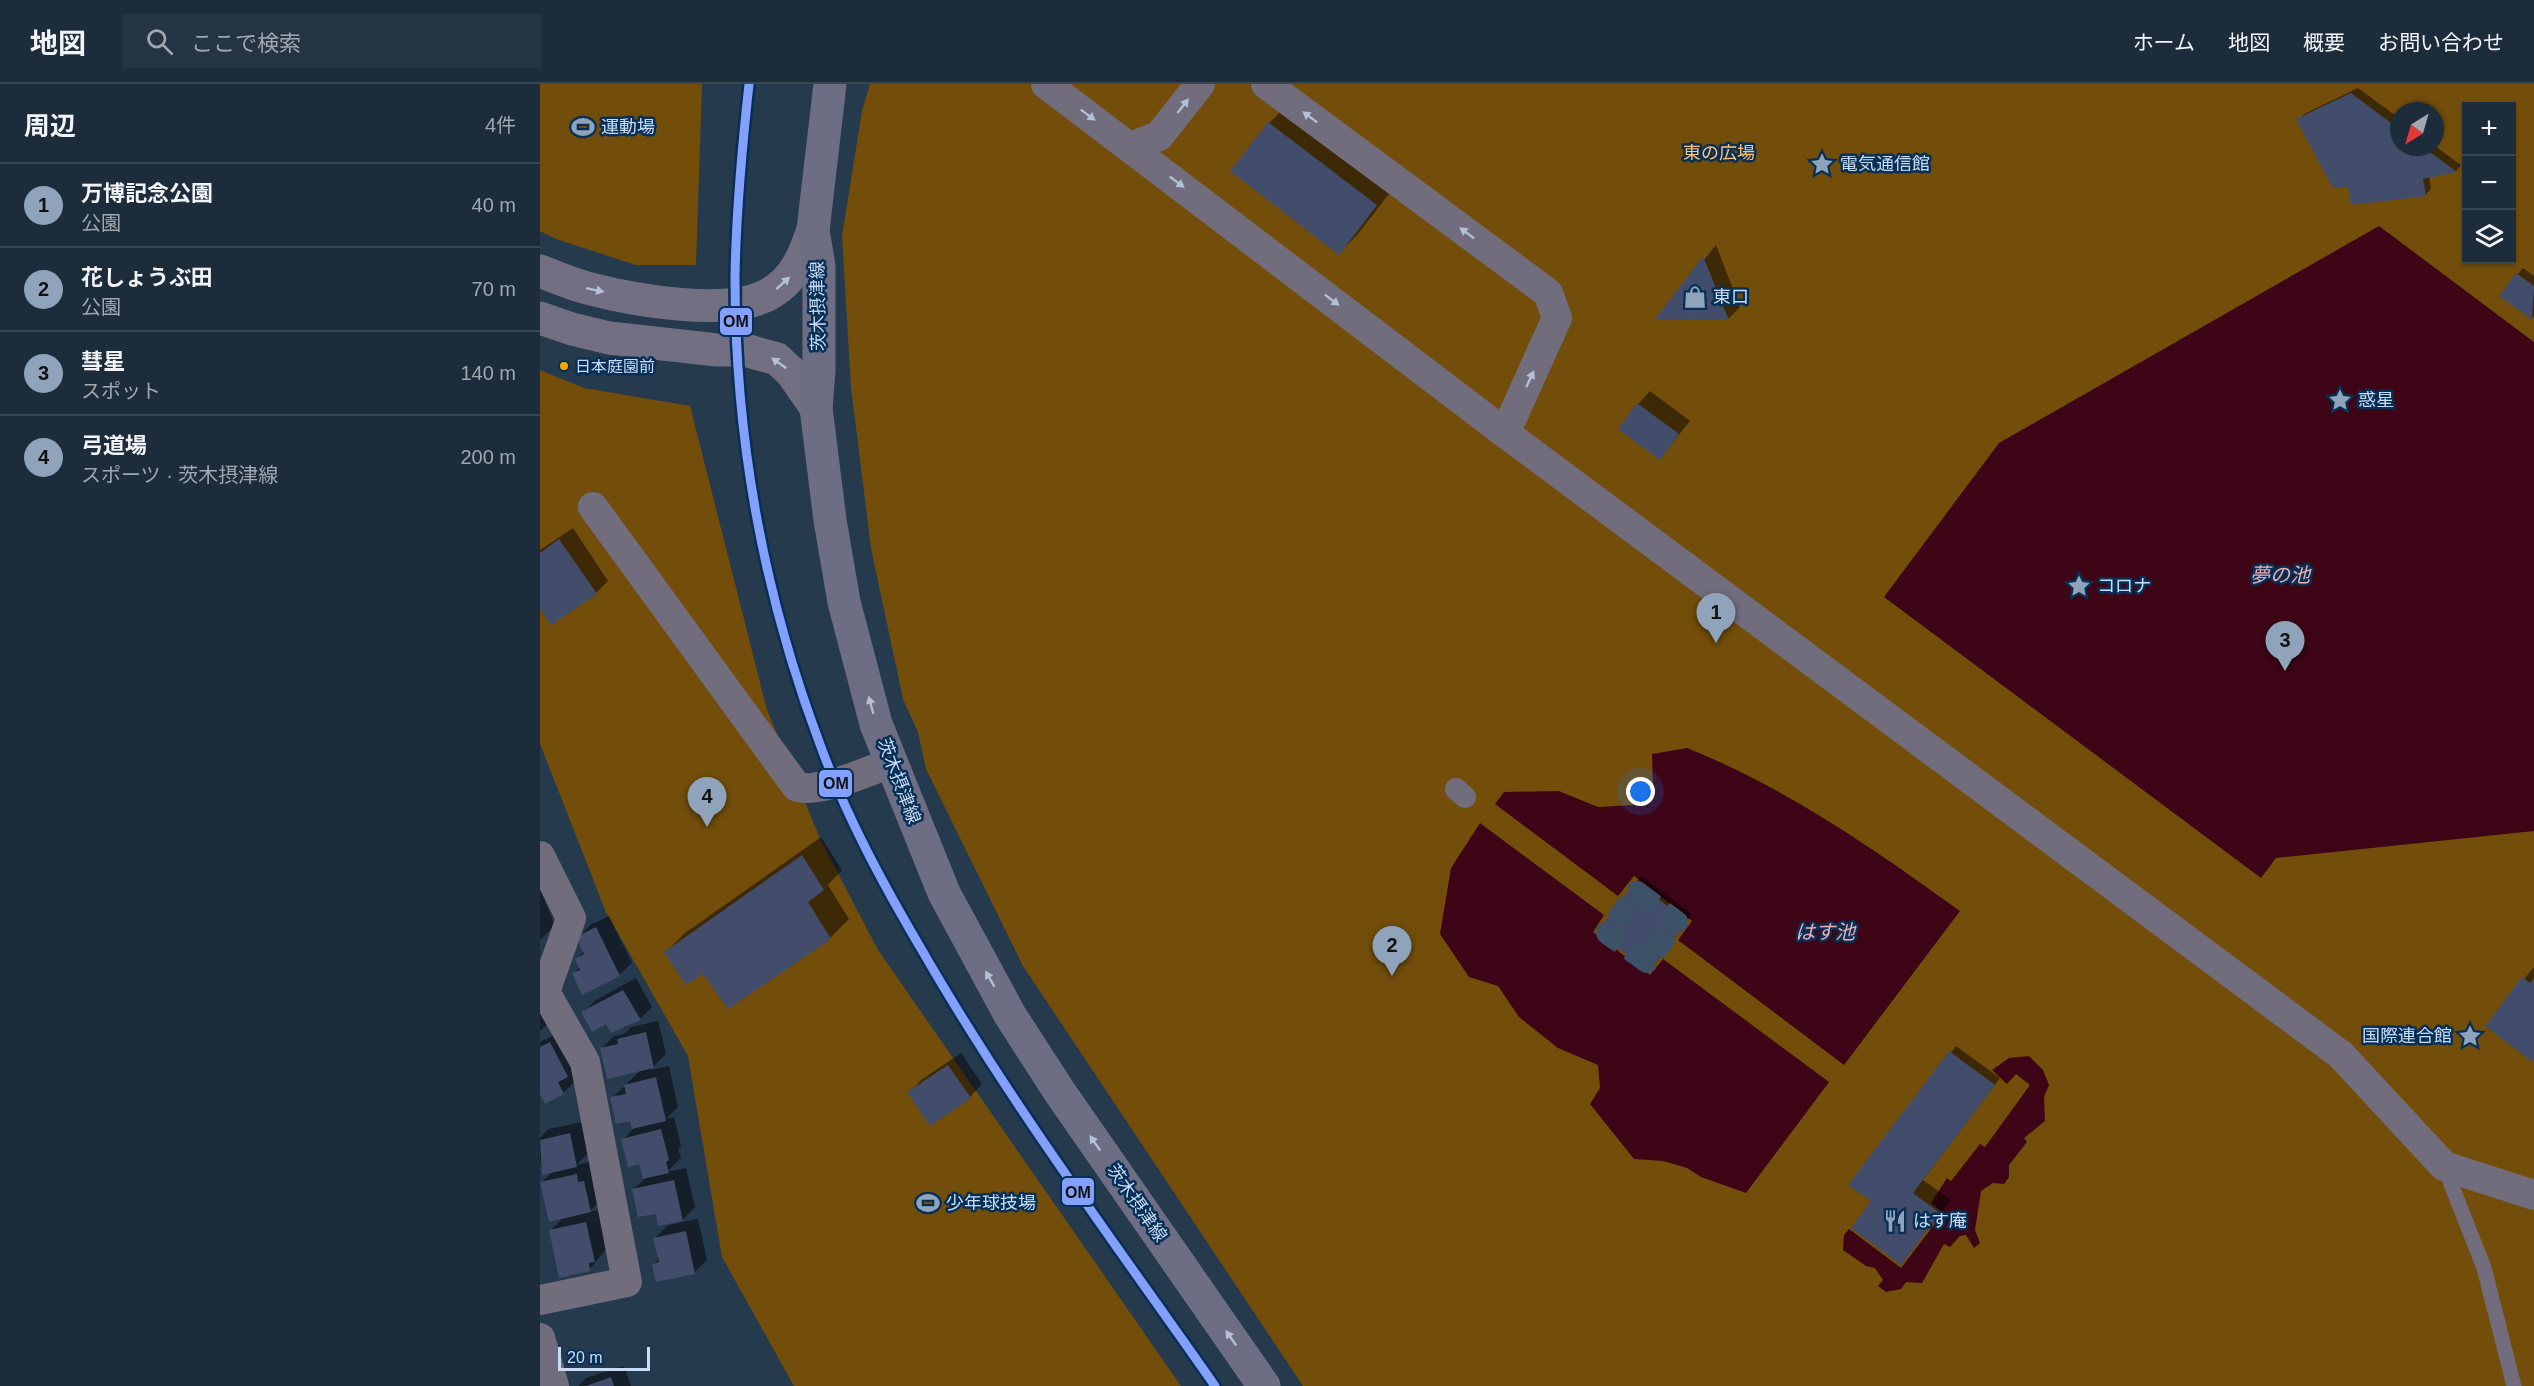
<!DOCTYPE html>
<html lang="ja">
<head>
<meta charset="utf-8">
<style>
  :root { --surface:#1c2c3a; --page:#253442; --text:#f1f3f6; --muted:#a0a7af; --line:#3a4854; --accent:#8fa4bb }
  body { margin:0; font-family:Helvetica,"Noto Sans JP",sans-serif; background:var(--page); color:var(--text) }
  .controls { position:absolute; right:18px; top:18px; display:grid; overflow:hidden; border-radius:0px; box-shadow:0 2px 4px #0004 }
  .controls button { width:54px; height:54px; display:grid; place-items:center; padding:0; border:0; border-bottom:2px solid var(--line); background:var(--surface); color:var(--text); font:30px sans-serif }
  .compass { position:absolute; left:1850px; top:18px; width:54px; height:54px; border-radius:50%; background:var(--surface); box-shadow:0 2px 4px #0004; rotate:217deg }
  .scale { position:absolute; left:18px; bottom:15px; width:92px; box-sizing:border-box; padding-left:6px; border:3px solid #c8ddf5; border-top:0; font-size:16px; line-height:21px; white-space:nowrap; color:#c8ddf5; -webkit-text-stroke:4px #082f55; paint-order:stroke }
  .you { position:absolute; left:1101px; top:708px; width:21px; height:21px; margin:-15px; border:4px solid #fff; border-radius:50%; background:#1a73e8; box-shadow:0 0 0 9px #1a73e833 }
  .badge { display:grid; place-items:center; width:39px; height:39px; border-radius:50%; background:var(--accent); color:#111; font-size:20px; font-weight:700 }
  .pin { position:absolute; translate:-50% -50px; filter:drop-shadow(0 2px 3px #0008) }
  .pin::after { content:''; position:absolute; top:32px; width:21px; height:18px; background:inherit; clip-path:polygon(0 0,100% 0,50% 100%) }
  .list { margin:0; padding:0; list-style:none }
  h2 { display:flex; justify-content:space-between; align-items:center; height:78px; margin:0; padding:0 24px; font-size:26px }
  h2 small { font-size:20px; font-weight:400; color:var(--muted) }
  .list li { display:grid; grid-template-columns:39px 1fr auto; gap:18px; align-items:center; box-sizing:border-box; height:84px; padding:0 24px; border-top:2px solid var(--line) }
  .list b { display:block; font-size:22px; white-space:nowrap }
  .list p { margin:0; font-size:20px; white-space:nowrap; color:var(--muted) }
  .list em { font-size:20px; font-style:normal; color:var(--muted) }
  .icon { flex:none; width:33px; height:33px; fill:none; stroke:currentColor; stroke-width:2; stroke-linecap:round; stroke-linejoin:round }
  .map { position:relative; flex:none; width:1994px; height:1302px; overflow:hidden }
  header { display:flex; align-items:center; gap:36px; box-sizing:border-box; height:84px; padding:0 30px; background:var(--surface); border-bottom:2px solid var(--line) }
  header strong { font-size:28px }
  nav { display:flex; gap:33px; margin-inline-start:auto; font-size:21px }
  .search { width:420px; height:54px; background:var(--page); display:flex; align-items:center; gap:15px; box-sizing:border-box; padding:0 21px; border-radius:0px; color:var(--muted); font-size:22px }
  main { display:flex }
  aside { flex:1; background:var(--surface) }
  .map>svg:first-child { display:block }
</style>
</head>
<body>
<header>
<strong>地図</strong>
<div class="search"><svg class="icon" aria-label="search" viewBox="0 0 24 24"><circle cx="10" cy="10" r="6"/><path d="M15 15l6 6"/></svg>ここで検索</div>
<nav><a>ホーム</a><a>地図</a><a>概要</a><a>お問い合わせ</a></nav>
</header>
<main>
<aside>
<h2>周辺<small>4件</small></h2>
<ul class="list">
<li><span class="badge">1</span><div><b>万博記念公園</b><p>公園</p></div><em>40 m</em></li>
<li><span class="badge">2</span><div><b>花しょうぶ田</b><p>公園</p></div><em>70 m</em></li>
<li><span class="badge">3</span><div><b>彗星</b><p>スポット</p></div><em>140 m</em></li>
<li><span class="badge">4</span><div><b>弓道場</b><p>スポーツ · 茨木摂津線</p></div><em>200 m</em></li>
</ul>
</aside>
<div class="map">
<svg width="1994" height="1302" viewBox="0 0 1994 1302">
  <rect width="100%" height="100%" fill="#263a4e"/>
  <g fill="#734e0b" fill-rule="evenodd">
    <polygon points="0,0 162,0 156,181 96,181 16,155 0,147"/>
    <path d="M330,0h1664v1302h-1231l-280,-420 -97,-197 -8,-37 -15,-33 -32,-151 -20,-161 -9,-151 20,-125zM1926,22h46v154h-46zM1859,27h36v36h-36z"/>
    <polygon points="0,286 44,304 150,322 227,626 281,757 338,866 641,1302 254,1302 182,1173 148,972 66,828 0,660"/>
  </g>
  <g fill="#3e0516">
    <polygon points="1839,142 1994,258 1994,747 1736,774 1721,794 1344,513 1459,359"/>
    <path d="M1147,664c98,39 187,101 273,163l-116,154 -166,-125 14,-19 -58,-45 -16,20 -123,-92 9,-12 55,-1 39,16 36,-2 19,-16 -1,-35z"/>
    <polygon points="940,739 1064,831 1053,848 1110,891 1123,875 1289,998 1206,1109 1161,1093 1147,1084 1123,1077 1094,1075 1050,1020 1060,1004 1058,981 1018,964 979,933 958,902 929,893 900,850 911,784"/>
    <polygon points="1489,972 1503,986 1509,1001 1504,1013 1505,1037 1484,1054 1487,1058 1469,1081 1469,1093 1464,1100 1453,1099 1441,1107 1435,1146 1440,1159 1434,1164 1426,1151 1420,1152 1410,1163 1404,1160 1382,1199 1366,1198 1361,1205 1346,1208 1338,1202 1343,1196 1335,1184 1326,1182 1303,1166 1304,1151 1309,1145 1361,1184 1403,1129 1391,1119 1407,1094 1411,1097 1440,1060 1445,1063 1490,1001 1476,990 1467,1000 1452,986 1469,974"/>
  </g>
  <g fill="#0007">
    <polygon points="1818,4 1859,34 1859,63 1895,62 1921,81 1916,87 1889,92 1891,105 1885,111 1758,36 1764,30"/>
    <polygon points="748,20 855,102 818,150 799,169 693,87 729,39"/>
    <polygon points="1176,161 1200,223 1188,235 1118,233"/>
    <polygon points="1983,184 1994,192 1994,232 1992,234 1961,211"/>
    <polygon points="1110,307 1150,337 1120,374 1098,320"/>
    <polygon points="33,444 68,497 56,509 0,523 0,466"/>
    <polygon points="281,753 302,786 288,801 309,835 290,854 126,868 145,849"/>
    <polygon points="1102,792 1152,830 1115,880 1096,798"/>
    <polygon points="0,805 15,842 0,856"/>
    <polygon points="69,832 92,879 79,891 33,890 40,883 37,875 44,867 38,854 50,841"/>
    <polygon points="1994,883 1994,978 1947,941"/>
    <polygon points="96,894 112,923 100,935 84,944 82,941 43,929 56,916"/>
    <polygon points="0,905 16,932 0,947"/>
    <polygon points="118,937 126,970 110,986 129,982 138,1023 126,1035 134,1033 141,1062 138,1065 141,1074 127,1088 146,1084 155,1123 142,1136 117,1128 93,1106 105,1094 101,1078 83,1056 94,1044 92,1035 72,1014 101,986 61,965 74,952 84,950 91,943"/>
    <polygon points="23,947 39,979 31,987 36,996 23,1009 5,1018 0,1008 0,958"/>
    <polygon points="1416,962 1460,994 1383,1096 1411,1116 1361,1179 1337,1111 1311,1100"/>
    <polygon points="421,969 442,1000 430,1013 369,1009 381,996"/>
    <polygon points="43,1038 49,1068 36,1081 49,1078 63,1114 49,1128 58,1126 67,1164 49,1186 11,1146 24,1133 1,1099 14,1086 3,1089 0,1077 0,1054 8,1045"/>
    <polygon points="158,1135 167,1176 154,1189 114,1180 119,1174 115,1154 128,1141"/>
    <polygon points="84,1282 91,1302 38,1302 46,1294"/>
  </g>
  <g fill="#414d6a">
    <polygon points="1811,9 1859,45 1859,63 1883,63 1917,88 1883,95 1886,112 1811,121 1808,103 1793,104 1756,35"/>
    <polygon points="728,38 837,121 799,171 690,87"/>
    <polygon points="1163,172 1189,236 1115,235 1151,188"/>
    <polygon points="1976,189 1994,202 1992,236 1959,212"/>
    <polygon points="1097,319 1139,350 1120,376 1078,345"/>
    <polygon points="19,455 57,510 11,541 0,525 0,469"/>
    <polygon points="262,771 284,806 268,818 291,855 188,925 163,890 146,901 124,868"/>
    <polygon points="1095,797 1147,837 1109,888 1057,848"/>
    <polygon points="56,843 80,892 42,911 32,889 40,886 35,875 44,870 36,853"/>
    <polygon points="1982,893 1990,899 1994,894 1994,979 1945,942"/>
    <polygon points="83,906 101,936 71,949 66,940 52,948 41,928"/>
    <polygon points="106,948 114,984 67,995 60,964 78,960 77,955"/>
    <polygon points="10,958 28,993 18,998 24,1010 5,1020 0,1011 0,963"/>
    <polygon points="1409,967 1455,1001 1373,1109 1400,1129 1361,1181 1311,1144 1331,1117 1308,1101"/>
    <polygon points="408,981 431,1014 390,1042 367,1008"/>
    <polygon points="116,993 126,1037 92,1045 90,1037 76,1040 70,1013 86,1010 84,1001"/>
    <polygon points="121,1045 129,1076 126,1078 129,1089 103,1095 99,1080 88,1083 81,1055"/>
    <polygon points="30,1049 37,1083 2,1091 0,1056"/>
    <polygon points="37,1090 38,1098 44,1097 51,1128 9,1138 0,1098"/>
    <polygon points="134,1096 143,1137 118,1142 116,1130 98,1133 92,1105"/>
    <polygon points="46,1138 55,1178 49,1179 50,1187 19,1194 9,1146"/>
    <polygon points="146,1147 155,1190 116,1198 112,1180 119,1178 113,1154"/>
    <polygon points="71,1293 74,1302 46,1302"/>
  </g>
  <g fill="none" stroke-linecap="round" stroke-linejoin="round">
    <polygon stroke="#3e5267" stroke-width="22" stroke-dasharray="22 11" stroke-linecap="butt" points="1097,808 1137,838 1107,878 1067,849"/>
    <polyline stroke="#726d7d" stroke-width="15" points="1904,1082 1944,1184 1974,1302"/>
    <polyline stroke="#726d7d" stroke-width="22" points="916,705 925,713"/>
    <g stroke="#726d7d" stroke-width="30">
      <polyline points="506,0 965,349 1801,971 1904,1082 1994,1111"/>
      <polyline points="726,0 1008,209 1017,234 965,349"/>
      <polyline points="590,63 619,52 660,0"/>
      <path d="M53,423l203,279c16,10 76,-16 94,-23"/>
      <polyline points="0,772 31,834 5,908 45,978 87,1198 0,1216"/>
      <polyline points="0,1254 14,1302"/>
    </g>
    <g stroke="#726f82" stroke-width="33">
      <path d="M0,187c16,6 31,13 47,17 45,12 144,30 184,5 25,-15 33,-38 42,-63"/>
      <polyline points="0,234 32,245 69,254 177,266 205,266 237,275 252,289 276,324"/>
    </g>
    <polyline stroke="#6d6d83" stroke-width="33" points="290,0 273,146 279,182 279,287 276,324 290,436 304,518 336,640 404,809 470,931 519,1007 724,1302"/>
    <g stroke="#082f55" stroke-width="14">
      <path id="metro-1" d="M209,0c-7,64 -13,128 -14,193 0,160 29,320 86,470 26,71 63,139 102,205 87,151 192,291 292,434"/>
    </g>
    <use href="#metro-1" stroke="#83a0fc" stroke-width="9"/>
  </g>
  <defs><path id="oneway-solid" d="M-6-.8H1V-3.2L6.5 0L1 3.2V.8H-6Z" transform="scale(1.5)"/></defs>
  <g fill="#b2c1d7">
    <use href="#oneway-solid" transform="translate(643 22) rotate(-52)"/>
    <use href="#oneway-solid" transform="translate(548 31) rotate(37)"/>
    <use href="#oneway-solid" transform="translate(770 33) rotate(-143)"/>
    <use href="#oneway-solid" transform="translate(637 98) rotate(37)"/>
    <use href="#oneway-solid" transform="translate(927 149) rotate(-143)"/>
    <use href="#oneway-solid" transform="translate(792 216) rotate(37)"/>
    <use href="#oneway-solid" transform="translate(990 295) rotate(-65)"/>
  </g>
  <g fill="#b2c2d8">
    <use href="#oneway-solid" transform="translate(243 199) rotate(-42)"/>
    <use href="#oneway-solid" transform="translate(55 206) rotate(12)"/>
    <use href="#oneway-solid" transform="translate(239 279) rotate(-145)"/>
  </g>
  <g fill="#b1c1d8">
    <use href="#oneway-solid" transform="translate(331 621) rotate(-105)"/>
    <use href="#oneway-solid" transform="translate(450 895) rotate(-120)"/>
    <use href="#oneway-solid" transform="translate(555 1059) rotate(-125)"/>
    <use href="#oneway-solid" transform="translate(691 1254) rotate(-125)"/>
  </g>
  <defs>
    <g id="stadium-bare" transform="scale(1.8)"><path d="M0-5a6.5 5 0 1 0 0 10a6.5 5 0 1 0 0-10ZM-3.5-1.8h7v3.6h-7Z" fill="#8fa4bb" stroke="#082f55" stroke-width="2.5" paint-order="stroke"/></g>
    <g id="sight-bare" transform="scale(1.8)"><path d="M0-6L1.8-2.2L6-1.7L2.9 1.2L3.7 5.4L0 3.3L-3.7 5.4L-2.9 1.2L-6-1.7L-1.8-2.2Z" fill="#8fa4bb" stroke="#082f55" stroke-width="2.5" paint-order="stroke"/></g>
    <g id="shop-bare" transform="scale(1.8)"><path d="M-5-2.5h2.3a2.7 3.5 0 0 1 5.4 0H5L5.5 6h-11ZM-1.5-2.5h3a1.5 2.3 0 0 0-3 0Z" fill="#8fa4bb" stroke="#082f55" stroke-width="2.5" paint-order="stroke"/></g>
    <g id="restaurant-bare" transform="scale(1.8)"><path d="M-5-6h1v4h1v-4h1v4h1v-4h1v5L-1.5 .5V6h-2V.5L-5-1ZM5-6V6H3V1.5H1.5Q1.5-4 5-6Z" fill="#8fa4bb" stroke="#082f55" stroke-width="2.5" paint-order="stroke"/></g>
  </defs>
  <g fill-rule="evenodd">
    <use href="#stadium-bare" x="43" y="43"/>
    <use href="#sight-bare" x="1282" y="80"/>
    <use href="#shop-bare" x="1155" y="213"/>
    <use href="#sight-bare" x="1800" y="316"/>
    <use href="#sight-bare" x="1539" y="502"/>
    <use href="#sight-bare" x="1930" y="952"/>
    <use href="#stadium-bare" x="388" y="1119"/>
    <use href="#restaurant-bare" x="1355" y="1137"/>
  </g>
  <circle fill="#f7a600" stroke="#082f55" stroke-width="2" cx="24" cy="282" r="5"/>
  <g text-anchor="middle" stroke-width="5" stroke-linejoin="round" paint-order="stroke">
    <g font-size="16" fill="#c8ddf5" stroke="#082f55" text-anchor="start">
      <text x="35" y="288">日本庭園前</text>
    </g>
    <g font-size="18" fill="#c8ddf5" stroke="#082f55" text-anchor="start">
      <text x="61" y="49">運動場</text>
      <text x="1300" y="86">電気通信館</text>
      <text x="1173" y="219">東口</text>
      <text x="1818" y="322">惑星</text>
      <text x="1557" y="508">コロナ</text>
      <text x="1912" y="958" text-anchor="end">国際連合館</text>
      <text x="406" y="1125">少年球技場</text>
      <text x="1373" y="1143">はす庵</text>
    </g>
    <g font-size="18" fill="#ffc376" stroke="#082f55">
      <text x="1179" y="75">東の広場</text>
    </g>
    <g font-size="18" fill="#c8ddf5" stroke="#082f55">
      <text transform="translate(278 222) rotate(-91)" y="6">茨木摂津線</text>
      <text transform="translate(359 697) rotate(69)" y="6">茨木摂津線</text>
      <text transform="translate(597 1119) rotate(55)" y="6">茨木摂津線</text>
    </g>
    <g font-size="20" font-style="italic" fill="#efadb3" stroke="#082f55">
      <text x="1740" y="498">夢の池</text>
      <text x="1285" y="855">はす池</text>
    </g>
  </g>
  <g stroke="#082f55" stroke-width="2">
    <rect x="179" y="223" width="34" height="29" rx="6" fill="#83a0fc"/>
    <rect x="278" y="685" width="35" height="29" rx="6" fill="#83a0fc"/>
    <rect x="521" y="1093" width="34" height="29" rx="6" fill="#83a0fc"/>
  </g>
  <g font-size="16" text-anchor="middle" font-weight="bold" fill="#111">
    <text x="196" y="243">OM</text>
    <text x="296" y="705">OM</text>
    <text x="538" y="1114">OM</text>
  </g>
</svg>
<div class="controls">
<button>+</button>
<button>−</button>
<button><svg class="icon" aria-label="layers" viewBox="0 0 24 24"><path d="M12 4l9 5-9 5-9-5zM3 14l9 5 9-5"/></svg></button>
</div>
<svg class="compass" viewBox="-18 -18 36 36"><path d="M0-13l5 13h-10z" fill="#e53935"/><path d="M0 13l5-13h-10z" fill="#a0a7af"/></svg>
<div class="scale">20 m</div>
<div class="you"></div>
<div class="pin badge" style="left:1176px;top:559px">1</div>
<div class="pin badge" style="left:852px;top:892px">2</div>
<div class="pin badge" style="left:1745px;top:587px">3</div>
<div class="pin badge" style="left:167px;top:743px">4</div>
</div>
</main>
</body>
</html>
